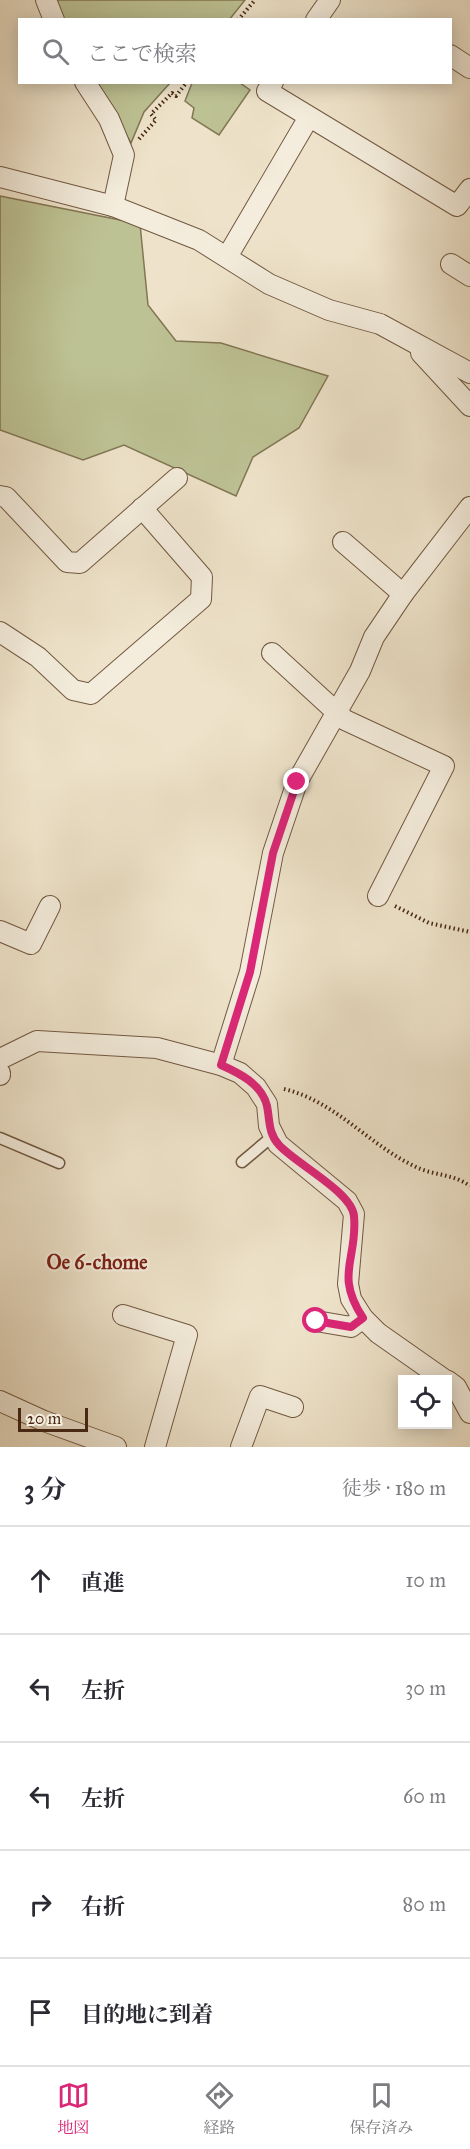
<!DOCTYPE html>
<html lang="ja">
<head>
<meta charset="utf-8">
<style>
  :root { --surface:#fff; --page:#f7f7f7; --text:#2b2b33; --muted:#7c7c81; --line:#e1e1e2; --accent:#db2777 }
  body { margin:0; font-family:"IM FELL Great Primer","Noto Serif JP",serif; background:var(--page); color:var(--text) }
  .controls { position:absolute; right:18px; bottom:18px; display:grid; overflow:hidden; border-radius:0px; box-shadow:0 3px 15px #0003 }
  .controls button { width:54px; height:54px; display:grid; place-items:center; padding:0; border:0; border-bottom:2px solid var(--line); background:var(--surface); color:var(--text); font:30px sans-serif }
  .scale { position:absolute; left:18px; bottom:15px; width:70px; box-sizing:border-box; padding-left:6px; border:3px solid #492913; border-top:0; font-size:16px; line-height:21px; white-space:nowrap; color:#492913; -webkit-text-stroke:4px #f4eddd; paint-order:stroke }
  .stop { position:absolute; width:18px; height:18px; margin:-14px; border:4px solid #db2777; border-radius:50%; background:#fff }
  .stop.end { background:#db2777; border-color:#fff; box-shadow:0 2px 6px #0008 }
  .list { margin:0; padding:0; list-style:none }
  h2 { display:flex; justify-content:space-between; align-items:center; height:78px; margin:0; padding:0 24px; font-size:26px }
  h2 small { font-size:20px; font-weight:400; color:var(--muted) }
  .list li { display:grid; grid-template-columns:39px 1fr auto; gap:18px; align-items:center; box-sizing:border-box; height:108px; padding:0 24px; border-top:2px solid var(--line) }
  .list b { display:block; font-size:22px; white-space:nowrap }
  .list em { font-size:20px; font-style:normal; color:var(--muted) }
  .icon { flex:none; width:33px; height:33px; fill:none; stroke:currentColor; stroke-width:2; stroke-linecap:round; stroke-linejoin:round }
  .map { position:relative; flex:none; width:470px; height:1447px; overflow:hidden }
  .search { position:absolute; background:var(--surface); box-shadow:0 3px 15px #0003; left:18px; right:18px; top:18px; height:66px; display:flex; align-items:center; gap:15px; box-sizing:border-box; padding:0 21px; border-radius:0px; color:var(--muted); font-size:22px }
  .sheet { height:618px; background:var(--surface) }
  nav { display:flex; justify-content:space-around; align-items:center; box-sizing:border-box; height:84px; border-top:2px solid var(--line); background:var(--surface); font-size:16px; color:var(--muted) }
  nav a { display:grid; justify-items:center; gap:3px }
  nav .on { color:var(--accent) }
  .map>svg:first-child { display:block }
</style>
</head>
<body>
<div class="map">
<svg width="470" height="1447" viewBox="0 0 470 1447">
  <rect width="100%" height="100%" fill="#eee3ca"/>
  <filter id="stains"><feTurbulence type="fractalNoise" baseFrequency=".00333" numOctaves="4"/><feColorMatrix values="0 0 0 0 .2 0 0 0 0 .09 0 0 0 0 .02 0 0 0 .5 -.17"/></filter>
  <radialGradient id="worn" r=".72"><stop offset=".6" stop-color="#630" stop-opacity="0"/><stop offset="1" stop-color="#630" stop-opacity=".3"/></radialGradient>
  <g fill="#bdc294" stroke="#837654" stroke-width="1.5">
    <polygon points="54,0 245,0 229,20 62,19"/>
    <polygon points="94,83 170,83 144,112 131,143"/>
    <polygon points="192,83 240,83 250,90 219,135 192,118 194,108 185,101"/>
    <polygon points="0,196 140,224 148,305 176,341 221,343 328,376 299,428 253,457 236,496 124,445 83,460 0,430"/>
  </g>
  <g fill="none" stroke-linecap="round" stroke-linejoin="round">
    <g stroke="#725841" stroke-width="13">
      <g id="lane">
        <polyline points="0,1138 59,1163"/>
        <polyline points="242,1162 274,1135"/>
      </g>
    </g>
    <g stroke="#725841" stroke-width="22">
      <g id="street">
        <polyline points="46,0 54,20"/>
        <polyline points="316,20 330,0"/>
        <polyline points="450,55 470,68"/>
        <polyline points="85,82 109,119 124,155 113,206"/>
        <polyline points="273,82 267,91 457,206 470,189"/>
        <polyline points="0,177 113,206 199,240 269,284 329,310 380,324 470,373"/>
        <polyline points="227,257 309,117"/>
        <polyline points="451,264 470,276"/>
        <polyline points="421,353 470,406"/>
        <polyline points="0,496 6,497 67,562 80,563 177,478"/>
        <polyline points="343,542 403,594"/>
        <polyline points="0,632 38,657 73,690 91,694 201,599 202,577 142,508"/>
        <polyline points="272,653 345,720 444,766 378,896"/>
        <polyline points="0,931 31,944 50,906"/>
        <polyline points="0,1059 37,1041 157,1048 221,1065 240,1073 256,1087 267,1104 269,1126 278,1144 347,1201 354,1214 348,1284 351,1299 363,1318 378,1333 445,1380"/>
        <polyline points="221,1065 250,972 273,853 297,782 360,671 374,637 403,594 470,507"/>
        <polyline points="0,1073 0,1075"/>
        <polyline points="123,1315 187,1335 155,1447"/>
        <polyline points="316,1321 351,1327 363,1318"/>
        <polyline points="448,1381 456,1387 470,1413"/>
        <polyline points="0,1401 44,1421 116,1447"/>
        <polyline points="241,1447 260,1396 293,1407"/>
      </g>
    </g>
    <g stroke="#492913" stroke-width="4" stroke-dasharray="1.5 3" stroke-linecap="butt">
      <polyline points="238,20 255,0"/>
      <polyline points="139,139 156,120 151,114 172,93 176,96 187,82"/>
      <polyline points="395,906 429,923 470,932"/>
      <path d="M284,1089c51,12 84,55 130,77 19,10 38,7 56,20"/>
    </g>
    <use href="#lane" stroke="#f4eddd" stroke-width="10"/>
    <use href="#street" stroke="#f4eddd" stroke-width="20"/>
  </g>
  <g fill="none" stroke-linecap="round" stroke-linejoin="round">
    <path stroke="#db2777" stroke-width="8" d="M297,782l-24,71 -23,119 -29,93c18,8 41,19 46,41 3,14 1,27 12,39 16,18 73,47 75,71 4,43 -20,58 9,102l-12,9 -35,-6"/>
  </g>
  <g text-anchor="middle" stroke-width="4.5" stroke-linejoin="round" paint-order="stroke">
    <g font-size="20" font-weight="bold" fill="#7a1f14" stroke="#f4eddd">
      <text x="97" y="1269">Oe 6-chome</text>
    </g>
  </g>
  <rect width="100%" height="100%" filter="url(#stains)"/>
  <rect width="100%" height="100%" fill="url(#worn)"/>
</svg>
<div class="controls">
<button><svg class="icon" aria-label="locate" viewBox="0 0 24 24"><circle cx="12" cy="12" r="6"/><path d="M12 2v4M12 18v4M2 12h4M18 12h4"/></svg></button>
</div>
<div class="scale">20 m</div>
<div class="stop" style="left:316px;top:1321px"></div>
<div class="stop end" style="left:297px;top:782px"></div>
<div class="search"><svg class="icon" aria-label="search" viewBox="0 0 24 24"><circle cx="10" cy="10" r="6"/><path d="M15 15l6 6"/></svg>ここで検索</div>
</div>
<section class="sheet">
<h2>3 分<small>徒歩 · 180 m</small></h2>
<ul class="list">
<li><svg class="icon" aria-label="ahead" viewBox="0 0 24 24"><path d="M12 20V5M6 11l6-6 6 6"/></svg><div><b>直進</b></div><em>10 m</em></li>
<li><svg class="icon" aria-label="left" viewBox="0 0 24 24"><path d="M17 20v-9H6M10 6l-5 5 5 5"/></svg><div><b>左折</b></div><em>30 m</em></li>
<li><svg class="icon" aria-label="left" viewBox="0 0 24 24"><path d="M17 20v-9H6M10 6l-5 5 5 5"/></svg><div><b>左折</b></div><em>60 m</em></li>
<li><svg class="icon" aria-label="right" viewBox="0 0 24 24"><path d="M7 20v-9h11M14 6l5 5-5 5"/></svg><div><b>右折</b></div><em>80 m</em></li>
<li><svg class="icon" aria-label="arrive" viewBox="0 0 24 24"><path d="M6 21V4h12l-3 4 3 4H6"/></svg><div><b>目的地に到着</b></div></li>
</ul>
</section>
<nav>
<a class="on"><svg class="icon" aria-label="map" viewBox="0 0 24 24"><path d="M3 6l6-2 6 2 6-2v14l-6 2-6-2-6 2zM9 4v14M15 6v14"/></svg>地図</a>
<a><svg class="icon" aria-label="directions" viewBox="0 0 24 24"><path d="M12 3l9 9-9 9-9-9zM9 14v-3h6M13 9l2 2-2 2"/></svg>経路</a>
<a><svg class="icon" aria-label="saved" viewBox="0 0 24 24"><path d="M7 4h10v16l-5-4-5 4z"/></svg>保存済み</a>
</nav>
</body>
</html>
